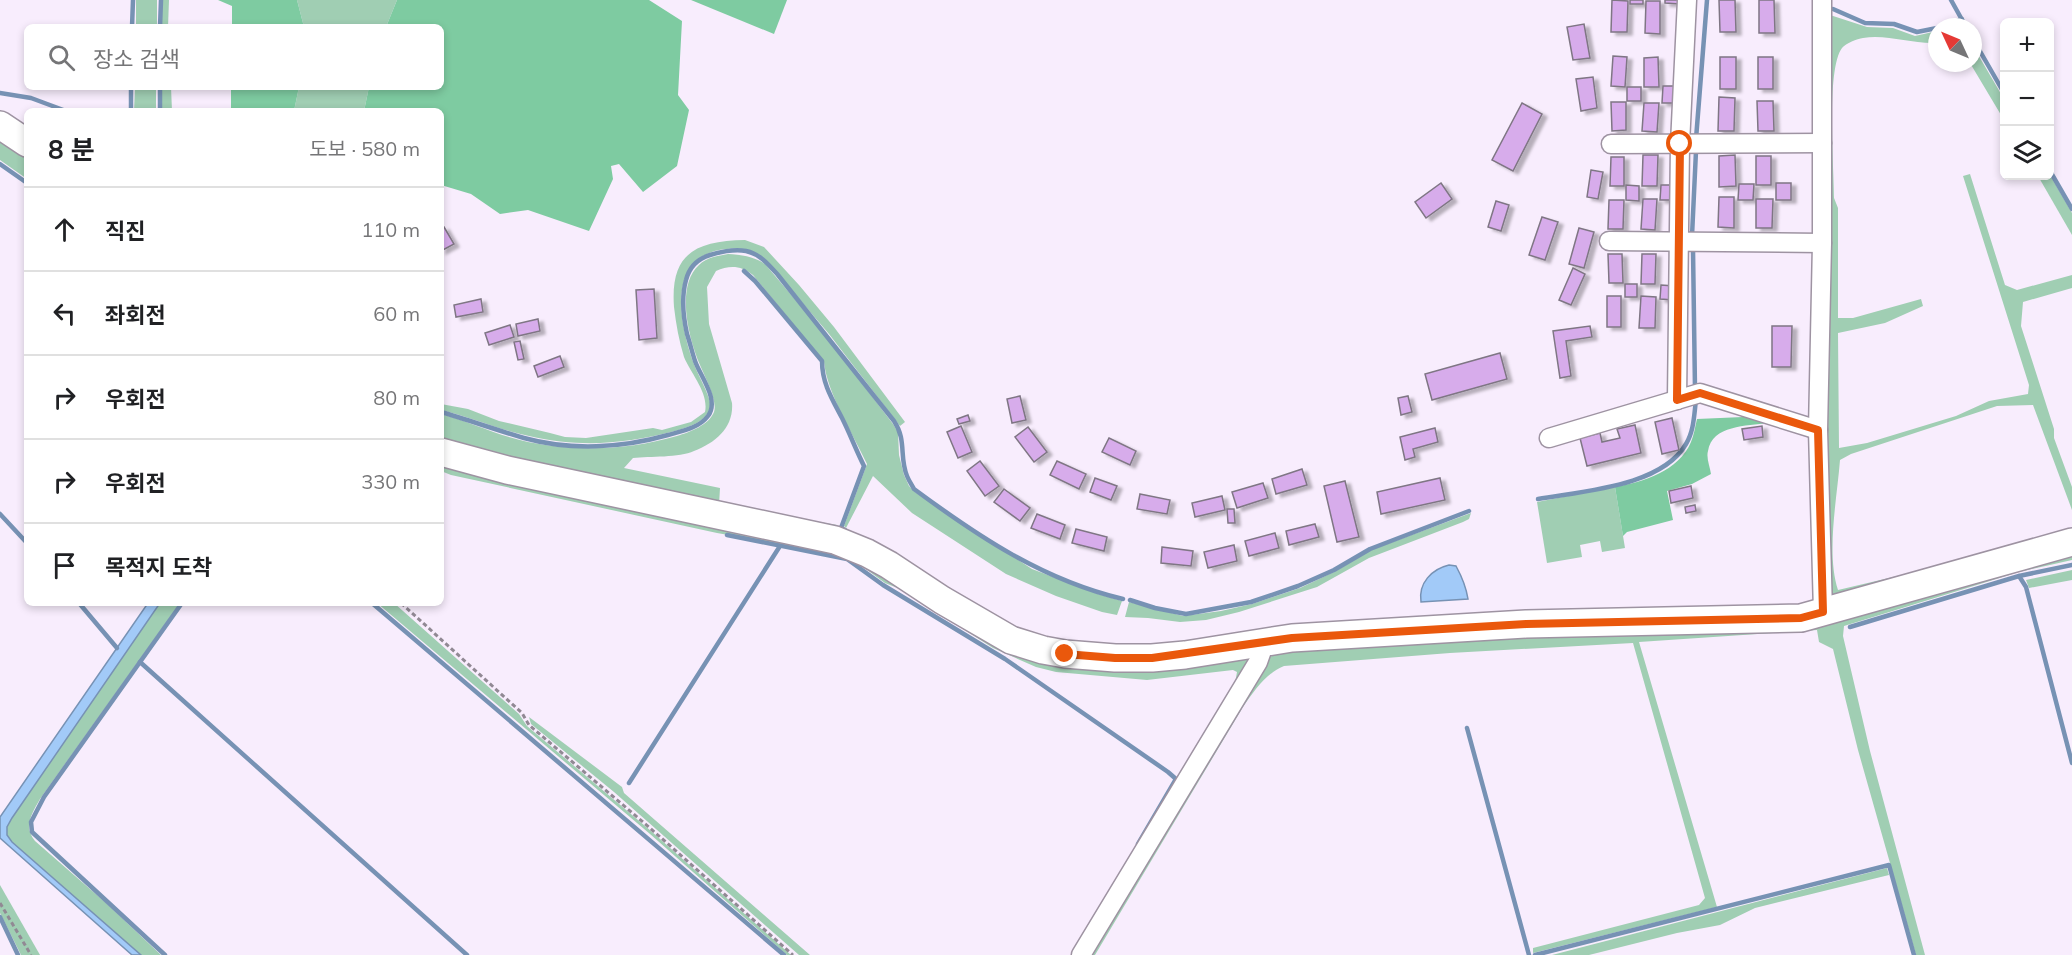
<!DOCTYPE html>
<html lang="ko">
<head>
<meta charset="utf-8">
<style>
  :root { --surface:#fff; --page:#f6f6f6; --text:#202124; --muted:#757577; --line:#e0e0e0 }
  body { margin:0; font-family:Mulish,"Noto Sans KR",sans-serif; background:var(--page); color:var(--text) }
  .controls { position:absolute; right:18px; top:18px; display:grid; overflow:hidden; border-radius:9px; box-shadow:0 3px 9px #0003 }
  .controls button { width:54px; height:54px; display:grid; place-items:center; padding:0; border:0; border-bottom:2px solid var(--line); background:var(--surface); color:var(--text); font:30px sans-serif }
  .compass { position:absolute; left:1928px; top:18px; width:54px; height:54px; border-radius:50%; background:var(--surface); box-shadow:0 3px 9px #0003; rotate:314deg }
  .stop { position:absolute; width:18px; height:18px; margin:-14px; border:4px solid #ea580c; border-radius:50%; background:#fff }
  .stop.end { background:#ea580c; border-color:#fff; box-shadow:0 2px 6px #0008 }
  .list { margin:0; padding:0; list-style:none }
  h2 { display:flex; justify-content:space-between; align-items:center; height:78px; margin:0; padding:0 24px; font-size:26px }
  h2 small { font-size:20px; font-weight:400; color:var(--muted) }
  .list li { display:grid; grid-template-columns:39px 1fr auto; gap:18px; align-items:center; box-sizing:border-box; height:84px; padding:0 24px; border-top:2px solid var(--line) }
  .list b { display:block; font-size:22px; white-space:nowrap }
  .list em { font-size:20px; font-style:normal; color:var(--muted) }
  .icon { flex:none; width:33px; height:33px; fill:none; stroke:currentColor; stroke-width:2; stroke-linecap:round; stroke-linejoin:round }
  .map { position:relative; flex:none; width:2072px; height:955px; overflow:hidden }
  .search { position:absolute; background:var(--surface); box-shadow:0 3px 9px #0003; left:24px; top:24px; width:420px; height:66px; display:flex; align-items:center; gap:15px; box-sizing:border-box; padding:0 21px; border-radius:9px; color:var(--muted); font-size:22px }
  .panel { position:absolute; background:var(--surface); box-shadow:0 3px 9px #0003; left:24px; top:108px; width:420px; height:498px; border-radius:9px }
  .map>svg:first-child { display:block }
</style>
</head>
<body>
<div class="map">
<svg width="2072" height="955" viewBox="0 0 2072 955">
  <defs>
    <filter id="shadow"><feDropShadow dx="5" dy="3" stdDeviation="1.5" flood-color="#0004"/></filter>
  </defs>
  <rect width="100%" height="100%" fill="#f8edfd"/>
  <g fill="#a0ceb3">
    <rect x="136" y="0" width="21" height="27"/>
    <polygon points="162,0 169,0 168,27 162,27"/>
    <polygon points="297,0 397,0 386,27 304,27"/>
    <path d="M1830,15l37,12 26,1 22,8 22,-5 -1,12c-25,1 -49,-9 -73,-5 -6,1 -17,5 -21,10 -16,21 -8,120 -8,150l4,10v110h15l68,-19 2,7 -38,17 -47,10 1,115 28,-5 89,-27 33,-15 39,-7 1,-9 -66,-209 7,-2 35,111 12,5 55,-15v13l-49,14 -2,24 33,103v9l18,49v23l-39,-105 -36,1 -146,48 -11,6c-3,39 -14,93 -2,130l72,-17 -78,29 -7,-31z"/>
    <polygon points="1973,46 2004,99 2004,120 1970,63 1973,63"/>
    <polygon points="135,87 156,87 156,111 134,111"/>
    <polygon points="162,87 171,87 172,111 162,111"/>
    <polygon points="299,87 369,87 364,111 294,111"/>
    <polygon points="0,137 27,154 27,179 0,160"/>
    <polygon points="2050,175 2072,213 2072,235 2038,176"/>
    <path d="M745,240l19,7 35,38 35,42 71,95 -5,4 -71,-92 -63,-74c-14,-12 -29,-13 -47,-10 -52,11 -39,73 -27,109 5,15 14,28 18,43 2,18 -21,25 -35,29 -52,13 -93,17 -146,5 -30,-6 -58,-19 -88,-26v-6l27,5 31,12 51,12 15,4 21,1 67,-10 9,2 29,-8 14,-10c4,-19 -14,-38 -21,-55 -5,-16 -8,-33 -10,-50 -4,-54 22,-66 71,-67z"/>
    <path d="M728,254c14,1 25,2 37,10l61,72 67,88 5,8 1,23 5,20 5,11 6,6 117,77 66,25 24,7 -5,14 -15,-3 -46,-16 -50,-22 -94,-61 -39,-37 -27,52 -2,-2 23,-62c-14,-30 -40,-71 -43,-102l-71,-87c-12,-10 -24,-10 -37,-4l-9,16 2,37 23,79c2,24 -16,40 -38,48 -15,7 -44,5 -61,7l-9,10 96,20 -1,17 118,20 2,5 184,102 23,6 69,7 -79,-1 -140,-80 -455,-118v-32c29,8 58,22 87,28 50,10 101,8 149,-6 13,-4 32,-11 37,-24 4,-11 -10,-37 -14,-47 -11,-26 -25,-78 -1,-100 8,-8 19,-9 29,-11z"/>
    <polygon points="441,458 827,544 1004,642 1244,653 1252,659 1235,683 1237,672 1233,670 1147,680 1056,672 1036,667 993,648 900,589 885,583 848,556 717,533 451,475 441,471"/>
    <polygon points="1615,487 1625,548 1602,552 1600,541 1580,545 1582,557 1547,563 1537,502"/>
    <polygon points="1471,513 1469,519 1463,522 1369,558 1317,587 1239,612 1206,620 1180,622 1148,618 1125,617 1129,602 1183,616 1221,611 1252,604 1300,588 1336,571 1371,550"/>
    <path d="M2072,550v10l-53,12 -175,54 -1,10 27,115 55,204h-9l-58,-205 -25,-101 -14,-7 -2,-12 -178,12 78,265 -184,46v-5l166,-43 6,-7 -72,-255 -183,10 -166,13c-19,8 -29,24 -41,41l-148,248h-10l183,-297 12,-6 421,-26z"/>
    <polygon points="2072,570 2072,580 2029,588 2026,580"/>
    <path d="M160,603h20l-140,196c-8,14 -17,28 -5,42l71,62 55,52h-20l-129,-113 -5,-7v-8l5,-9z"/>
    <polygon points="377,603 394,603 519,714 527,726 651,831 791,955 787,955 650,834"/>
    <polygon points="529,717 622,787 624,793 810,955 799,955 614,792 531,724"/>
    <polygon points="1887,868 1889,875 1755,908 1720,925 1677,933 1589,955 1552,955"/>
    <polygon points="0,885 40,955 21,955 0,913"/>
  </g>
  <g fill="#7ecba1">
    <polygon points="218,0 297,0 304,27 232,27 232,6"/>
    <polygon points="397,0 649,0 682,21 678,95 689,110 677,166 643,192 619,164 611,166 613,179 589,231 528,210 500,214 471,194 441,185 441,111 364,111 369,87 441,87 441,27 386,27"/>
    <polygon points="691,0 787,0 774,34"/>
    <polygon points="231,87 299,87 294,111 231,111"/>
    <path d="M1766,416l2,7c-21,3 -56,2 -60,28 -2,7 2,16 3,23l-19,10 -25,7 6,29 -46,12 -4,4 -8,-49c28,-5 64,-16 76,-45 3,-7 4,-15 6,-23z"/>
  </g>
  <g fill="#a2caf8" stroke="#7792b4" stroke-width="1.5">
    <path d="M1449,565l7,1c6,11 10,20 12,33l-47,3c-3,-19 11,-33 28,-37z"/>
    <polygon points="148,603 160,603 12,818 7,827 7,835 12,842 141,955 132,955 0,838 0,817"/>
  </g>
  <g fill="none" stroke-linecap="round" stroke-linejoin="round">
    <g stroke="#7792b4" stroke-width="4.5">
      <polyline points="1951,0 1966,27"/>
      <polyline points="1833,9 1865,23 1894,24 1917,32 1937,28"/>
      <polyline points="132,27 133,0"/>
      <polyline points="160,27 161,0"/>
      <polyline points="1941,27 1962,19"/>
      <polyline points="1973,39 2004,93"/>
      <polyline points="0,93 31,98 66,111"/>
      <polyline points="131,111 131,87"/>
      <polyline points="160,111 160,87"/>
      <polyline points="1696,139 1707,0"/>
      <polyline points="0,164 27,183"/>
      <polyline points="2050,171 2072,209"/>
      <polyline points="1692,236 1696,151"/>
      <polyline points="1693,249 1695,389"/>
      <path d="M744,271l11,10 67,80c0,22 10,38 20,57 8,16 14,32 22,48l-23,62 4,2"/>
      <path d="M441,412c28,8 55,18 83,26 47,13 98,10 144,-3 14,-4 31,-7 40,-19 12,-16 -8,-40 -13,-55 -3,-9 -5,-18 -8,-27 -4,-18 -6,-36 -1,-54 3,-12 11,-21 24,-25 10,-3 24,-6 36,-4 14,3 22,13 32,24l116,146c13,19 5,36 13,55 2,5 5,9 7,13 65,48 129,91 209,110"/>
      <path d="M1538,499c44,-8 123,-12 148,-55 8,-13 8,-29 10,-44"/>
      <polyline points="0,514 27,543"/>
      <polyline points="727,535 847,559 883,585 1005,659 1168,772 1176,779 1138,844"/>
      <polyline points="2019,576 2026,587 2072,763"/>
      <polyline points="1130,600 1155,608 1186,614 1251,602 1298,586 1334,570 1370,549 1469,511"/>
      <polyline points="79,603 117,648"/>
      <polyline points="372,603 784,955"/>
      <polyline points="1850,627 2019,576 2072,565"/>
      <polyline points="140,662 467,955"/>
      <polyline points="1467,728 1529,955"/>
      <polyline points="629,783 780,546"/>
      <polyline points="0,917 18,955"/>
      <polyline points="165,955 32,832 31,822 44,797 182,603"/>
      <polyline points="1535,955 1889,865 1914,955"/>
    </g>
  </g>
  <g fill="#d7aceb" stroke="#7f7684" stroke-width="1.5" filter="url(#shadow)">
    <polygon points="1612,0 1628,1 1627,32 1611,32"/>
    <rect x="1630" y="0" width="13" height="4"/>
    <polygon points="1665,0 1680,0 1680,4 1665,3"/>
    <polygon points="1719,0 1735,0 1736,32 1720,32"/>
    <polygon points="1759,0 1774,0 1775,33 1759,33"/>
    <polygon points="1646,1 1660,1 1660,34 1645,33"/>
    <polygon points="1584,24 1590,58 1573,60 1567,27"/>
    <polygon points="1613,56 1627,57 1625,87 1611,86"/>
    <polygon points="1658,57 1659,87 1644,87 1644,58"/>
    <rect x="1720" y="57" width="16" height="32"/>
    <rect x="1758" y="57" width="15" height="32"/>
    <polygon points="1593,77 1597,108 1581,111 1576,79"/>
    <polygon points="1663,86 1678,86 1677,103 1662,103"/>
    <rect x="1627" y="87" width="14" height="14"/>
    <polygon points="1719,97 1735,98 1734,131 1718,131"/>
    <polygon points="1757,101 1773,101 1774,131 1758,131"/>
    <polygon points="1611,102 1626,102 1626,130 1612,131"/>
    <polygon points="1522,103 1542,114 1513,171 1492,160"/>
    <polygon points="1644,103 1659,103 1657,132 1642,131"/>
    <polygon points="1643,155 1658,155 1657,186 1642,186"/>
    <polygon points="1735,155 1736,186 1719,187 1719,156"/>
    <rect x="1756" y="156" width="15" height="29"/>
    <polygon points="1611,157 1624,157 1624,186 1610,186"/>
    <polygon points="1591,170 1603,172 1598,199 1587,197"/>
    <polygon points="1441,183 1452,199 1426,218 1415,202"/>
    <rect x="1776" y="183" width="15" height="17"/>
    <polygon points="1739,184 1754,184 1753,200 1738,200"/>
    <polygon points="1626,185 1639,186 1639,201 1626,200"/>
    <polygon points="1661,185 1676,185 1675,200 1660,200"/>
    <polygon points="1719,197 1734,197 1734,228 1718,227"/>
    <polygon points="1643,199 1657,199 1655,230 1641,229"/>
    <polygon points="1756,199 1773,199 1772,228 1756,228"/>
    <polygon points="1609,200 1624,200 1623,229 1608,229"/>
    <polygon points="1496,201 1509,205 1501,231 1488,227"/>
    <polygon points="1542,217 1558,222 1545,260 1529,255"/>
    <polygon points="444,227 454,244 441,251 441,229"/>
    <polygon points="1579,228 1594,232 1584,268 1569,264"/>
    <polygon points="1608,254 1622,254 1623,283 1609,283"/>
    <polygon points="1642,254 1656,254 1655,284 1641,284"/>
    <polygon points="1573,268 1585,274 1571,305 1559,300"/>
    <rect x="1625" y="284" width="12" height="13"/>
    <polygon points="1661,285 1674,286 1674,300 1660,299"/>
    <polygon points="654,289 657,338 639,340 636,290"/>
    <rect x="1607" y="296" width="14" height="31"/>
    <polygon points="1641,296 1656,297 1655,328 1639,328"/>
    <polygon points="481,299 483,312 456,317 454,305"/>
    <polygon points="538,319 540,331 518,336 516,324"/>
    <polygon points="510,325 514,337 489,345 485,333"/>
    <polygon points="1590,326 1592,337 1566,341 1571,376 1560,378 1553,331"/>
    <polygon points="1772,326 1792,326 1791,367 1772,367"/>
    <polygon points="520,341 524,359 518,360 514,342"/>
    <polygon points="1500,353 1507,379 1432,400 1425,374"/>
    <polygon points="560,356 564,367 538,377 534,366"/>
    <polygon points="1020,396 1026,420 1012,423 1007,399"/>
    <polygon points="1408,396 1412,412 1401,415 1398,398"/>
    <polygon points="968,415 970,421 959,424 957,419"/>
    <polygon points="1672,418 1679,450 1662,454 1655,422"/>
    <polygon points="1635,425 1641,453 1587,466 1580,438 1600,433 1602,442 1620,438 1617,429"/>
    <polygon points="961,426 972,452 958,458 947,432"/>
    <polygon points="1762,426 1763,437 1744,440 1742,429"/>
    <polygon points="1028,427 1047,452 1034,462 1015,437"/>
    <polygon points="1435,428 1438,442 1413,449 1415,457 1405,460 1400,437"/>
    <polygon points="1109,438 1136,451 1130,465 1102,452"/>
    <polygon points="980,461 999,486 985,496 967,471"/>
    <polygon points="1057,461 1086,474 1079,489 1050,475"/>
    <polygon points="1302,469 1307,485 1276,494 1272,479"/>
    <polygon points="1095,478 1117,486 1111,500 1090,492"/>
    <polygon points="1440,478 1445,500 1381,514 1377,492"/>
    <polygon points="1345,481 1359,537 1337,542 1324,486"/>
    <polygon points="1263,483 1268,498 1237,508 1232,492"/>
    <polygon points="1691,486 1693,498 1671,503 1669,491"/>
    <polygon points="1004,489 1030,508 1020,521 994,502"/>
    <polygon points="1140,494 1170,500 1167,514 1137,509"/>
    <polygon points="1222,496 1225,510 1195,517 1192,503"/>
    <polygon points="1695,505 1696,511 1686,513 1685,507"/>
    <polygon points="1227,509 1234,509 1235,523 1228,523"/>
    <polygon points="1037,514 1065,525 1060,539 1031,528"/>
    <polygon points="1315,524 1319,537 1289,545 1286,531"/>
    <polygon points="1076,529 1107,537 1104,551 1072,543"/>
    <polygon points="1275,533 1279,548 1249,556 1245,541"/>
    <polygon points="1234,545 1237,561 1208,568 1204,552"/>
    <polygon points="1162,547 1193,551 1191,566 1161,563"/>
  </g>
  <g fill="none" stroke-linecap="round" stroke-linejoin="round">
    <g stroke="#9e93a2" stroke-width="21">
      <g id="street">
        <polyline points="1822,0 1822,243 1818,430 1823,612"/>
        <polyline points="1611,144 1822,143"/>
        <polyline points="1609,241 1822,243"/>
        <polyline points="1677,400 1680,144 1687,0"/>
        <polyline points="1549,438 1700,393 1818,430"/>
        <polyline points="1081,955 1258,662 1265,642"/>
      </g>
    </g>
    <g stroke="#9e93a2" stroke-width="30">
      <g id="secondary">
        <polyline points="0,125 27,143"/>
        <polyline points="441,452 507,470 835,540 867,553 889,565 942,600 1011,640 1043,650 1065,654 1115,658 1152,658 1185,655 1292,638 1526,624 1801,618 2072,542"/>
      </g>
    </g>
    <g stroke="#918994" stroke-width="3" stroke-dasharray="4.5 3" stroke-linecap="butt">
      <polyline points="401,603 522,713 529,725 650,828 793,955"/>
      <polyline points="0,903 31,955"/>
    </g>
    <use href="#street" stroke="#fff" stroke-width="18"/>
    <use href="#secondary" stroke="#fff" stroke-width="27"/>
  </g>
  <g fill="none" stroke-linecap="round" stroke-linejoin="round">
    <polyline stroke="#ea580c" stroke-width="8" points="1065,654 1115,658 1152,658 1292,638 1526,624 1801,618 1823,612 1818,430 1700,393 1677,400 1680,144"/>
  </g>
</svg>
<div class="controls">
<button>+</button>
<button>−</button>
<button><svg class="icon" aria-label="layers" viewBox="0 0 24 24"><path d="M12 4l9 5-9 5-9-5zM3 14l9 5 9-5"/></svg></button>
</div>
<svg class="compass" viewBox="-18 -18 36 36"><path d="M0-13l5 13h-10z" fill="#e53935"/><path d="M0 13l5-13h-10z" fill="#757577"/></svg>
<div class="stop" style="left:1680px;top:144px"></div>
<div class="stop end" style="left:1065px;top:654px"></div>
<div class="search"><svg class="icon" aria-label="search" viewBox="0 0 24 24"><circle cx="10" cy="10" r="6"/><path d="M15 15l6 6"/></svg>장소 검색</div>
<section class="panel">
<h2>8 분<small>도보 · 580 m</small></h2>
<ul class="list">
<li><svg class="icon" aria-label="ahead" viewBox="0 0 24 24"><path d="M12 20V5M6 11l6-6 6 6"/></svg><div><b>직진</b></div><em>110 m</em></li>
<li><svg class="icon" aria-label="left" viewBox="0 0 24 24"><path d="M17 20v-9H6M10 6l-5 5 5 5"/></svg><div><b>좌회전</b></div><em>60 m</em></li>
<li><svg class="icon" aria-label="right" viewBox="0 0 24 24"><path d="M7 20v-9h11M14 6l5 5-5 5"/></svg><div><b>우회전</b></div><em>80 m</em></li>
<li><svg class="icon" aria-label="right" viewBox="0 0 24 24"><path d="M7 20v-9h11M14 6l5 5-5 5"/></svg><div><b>우회전</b></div><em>330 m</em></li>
<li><svg class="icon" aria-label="arrive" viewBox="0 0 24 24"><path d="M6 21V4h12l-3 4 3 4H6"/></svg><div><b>목적지 도착</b></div></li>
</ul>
</section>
</div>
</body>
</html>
